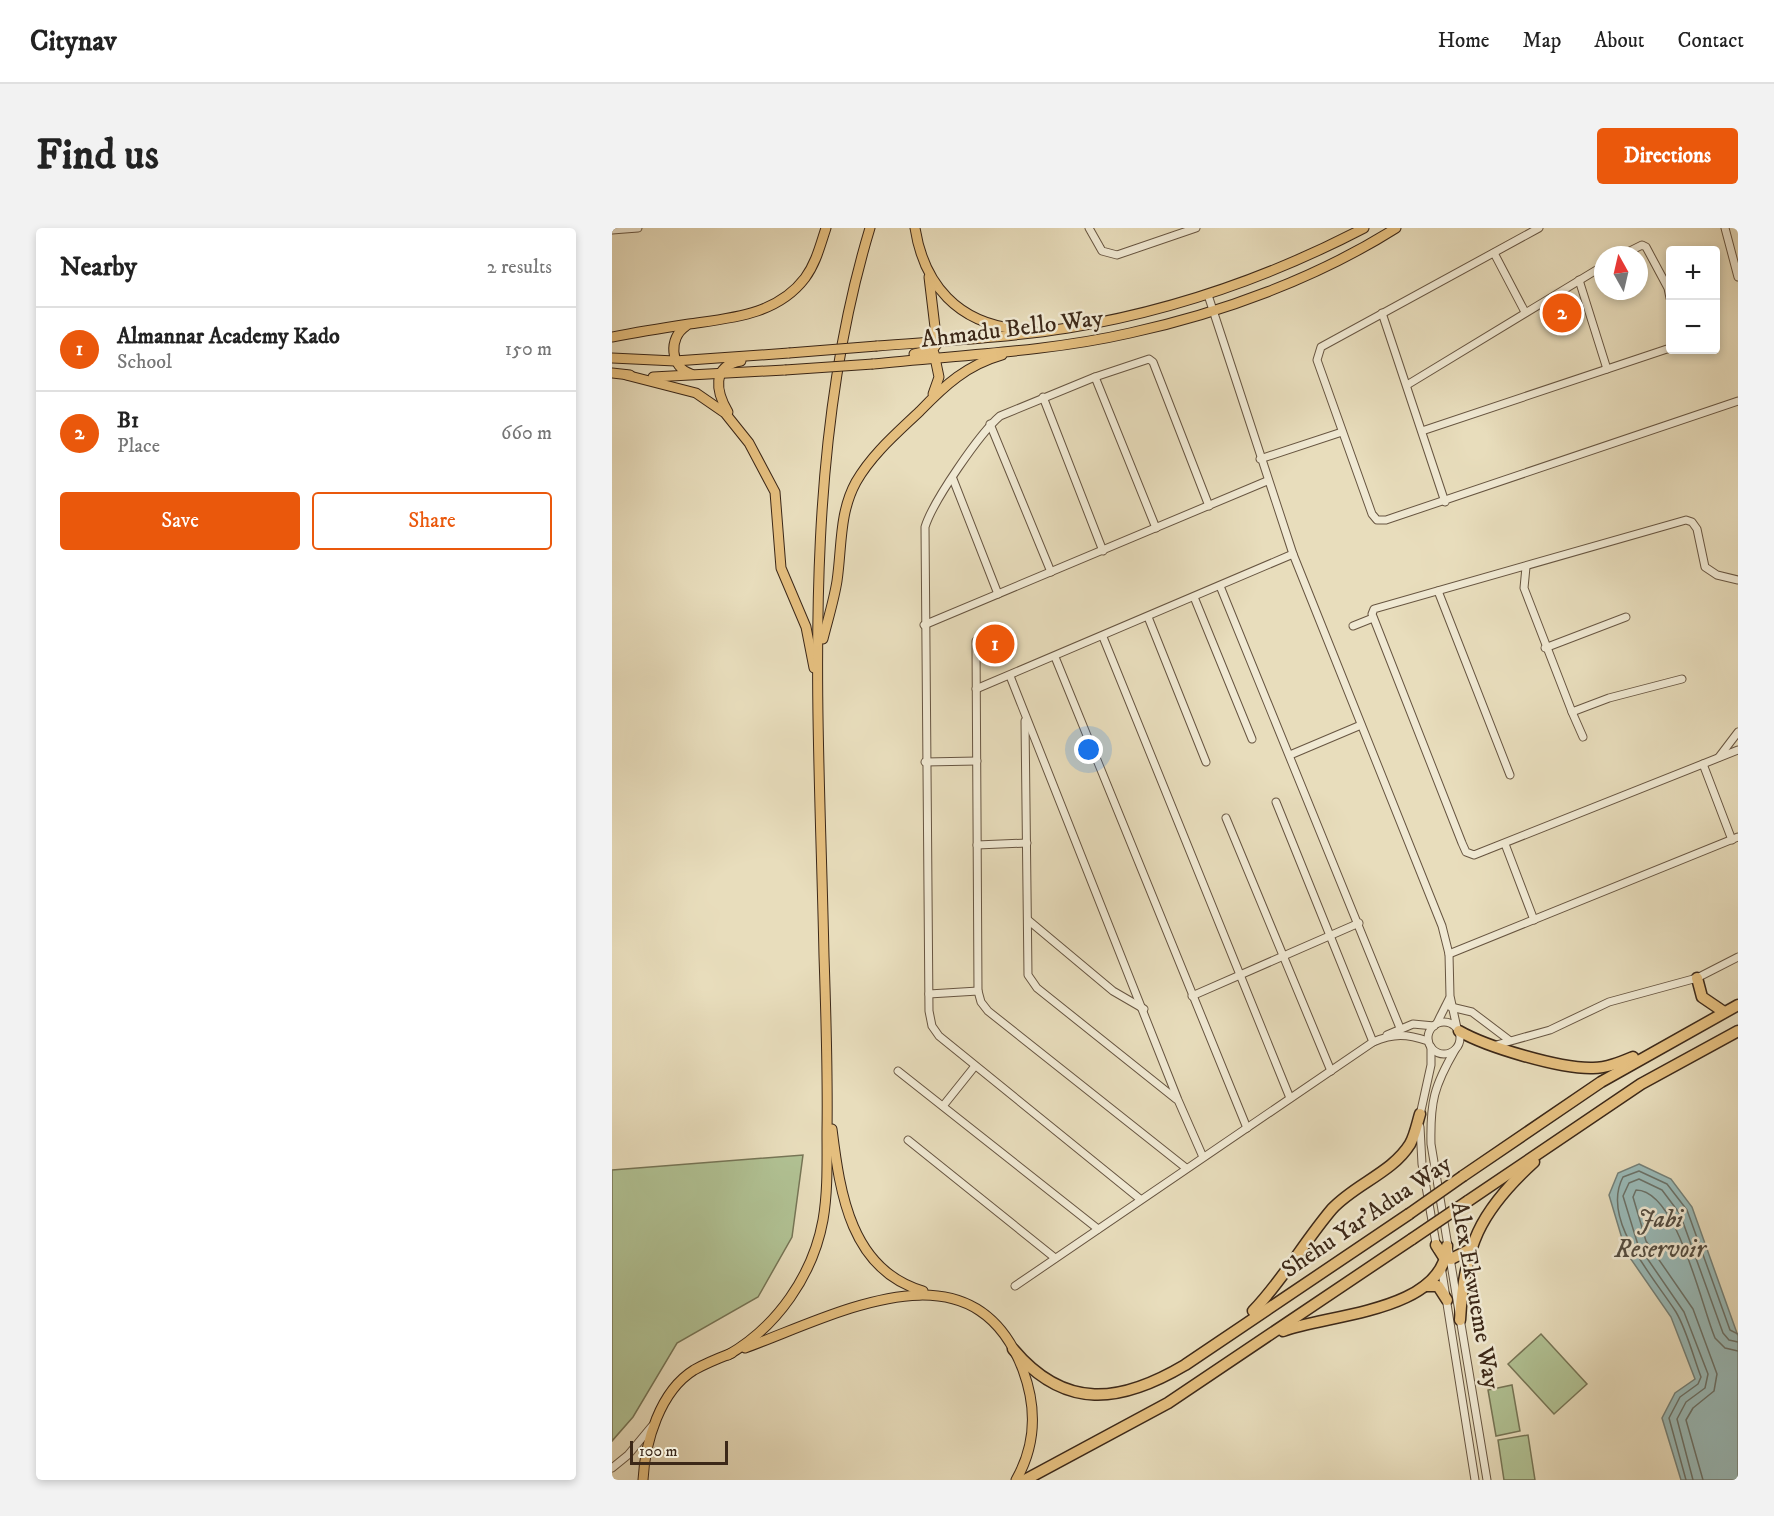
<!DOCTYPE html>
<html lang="en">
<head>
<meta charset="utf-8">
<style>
  :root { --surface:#fff; --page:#f2f2f2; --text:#222; --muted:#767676; --line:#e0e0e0; --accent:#ea580c }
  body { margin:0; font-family:"IM FELL DW Pica",serif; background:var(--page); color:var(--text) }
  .controls { position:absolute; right:18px; top:18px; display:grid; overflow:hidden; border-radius:6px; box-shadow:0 3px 9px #0003 }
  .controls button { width:54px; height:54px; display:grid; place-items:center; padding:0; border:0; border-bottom:2px solid var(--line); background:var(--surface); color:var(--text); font:30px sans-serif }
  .compass { position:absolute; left:982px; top:18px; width:54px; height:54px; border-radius:50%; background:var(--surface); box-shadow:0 3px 9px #0003; rotate:352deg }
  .scale { position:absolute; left:18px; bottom:15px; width:98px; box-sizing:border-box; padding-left:6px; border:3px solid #3c2818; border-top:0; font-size:16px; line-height:21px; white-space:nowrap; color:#3c2818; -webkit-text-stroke:4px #f0e9d3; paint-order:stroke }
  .you { position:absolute; left:477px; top:522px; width:21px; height:21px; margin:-15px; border:4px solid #fff; border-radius:50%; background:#1a73e8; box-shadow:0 0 0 9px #1a73e833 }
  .badge { display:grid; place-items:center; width:39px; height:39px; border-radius:50%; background:var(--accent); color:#fff; font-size:20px; font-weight:700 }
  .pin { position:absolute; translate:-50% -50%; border:3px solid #fff; box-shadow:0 2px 6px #0006 }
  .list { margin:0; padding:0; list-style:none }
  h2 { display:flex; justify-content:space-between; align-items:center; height:78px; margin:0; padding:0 24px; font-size:26px }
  h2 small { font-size:20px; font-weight:400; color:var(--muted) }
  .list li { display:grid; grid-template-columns:39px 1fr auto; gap:18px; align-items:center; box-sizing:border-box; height:84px; padding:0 24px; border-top:2px solid var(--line) }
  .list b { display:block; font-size:22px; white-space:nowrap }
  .list p { margin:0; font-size:20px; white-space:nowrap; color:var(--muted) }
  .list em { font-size:20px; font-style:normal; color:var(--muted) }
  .actions { display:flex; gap:12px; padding:18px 24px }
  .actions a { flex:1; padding:14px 0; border:2px solid var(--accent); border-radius:6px; text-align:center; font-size:21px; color:var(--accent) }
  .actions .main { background:var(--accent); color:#fff }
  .map { position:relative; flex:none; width:1126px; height:1252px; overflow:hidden; border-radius:6px }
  header { display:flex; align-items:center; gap:36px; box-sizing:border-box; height:84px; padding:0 30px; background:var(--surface); border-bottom:2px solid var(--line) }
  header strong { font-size:28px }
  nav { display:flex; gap:33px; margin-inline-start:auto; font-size:21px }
  .intro { display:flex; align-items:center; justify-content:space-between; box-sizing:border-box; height:144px; padding:0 36px }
  h1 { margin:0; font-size:42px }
  .button { padding:15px 27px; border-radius:6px; background:var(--accent); color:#fff; font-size:21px; font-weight:700 }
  main { display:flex; gap:36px; padding:0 36px }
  aside { flex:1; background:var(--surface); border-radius:6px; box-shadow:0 3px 9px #0003 }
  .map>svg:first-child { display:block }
</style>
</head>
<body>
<header>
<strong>Citynav</strong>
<nav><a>Home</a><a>Map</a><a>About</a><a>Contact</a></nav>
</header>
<div class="intro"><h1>Find us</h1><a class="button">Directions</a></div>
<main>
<aside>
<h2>Nearby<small>2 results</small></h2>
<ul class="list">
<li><span class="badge">1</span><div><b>Almannar Academy Kado</b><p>School</p></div><em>150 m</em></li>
<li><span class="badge">2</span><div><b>B1</b><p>Place</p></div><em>660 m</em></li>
</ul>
<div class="actions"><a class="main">Save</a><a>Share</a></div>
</aside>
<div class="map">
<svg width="1126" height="1252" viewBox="0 0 1126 1252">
  <rect width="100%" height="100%" fill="#e8ddbc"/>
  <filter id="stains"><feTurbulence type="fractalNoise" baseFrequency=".00333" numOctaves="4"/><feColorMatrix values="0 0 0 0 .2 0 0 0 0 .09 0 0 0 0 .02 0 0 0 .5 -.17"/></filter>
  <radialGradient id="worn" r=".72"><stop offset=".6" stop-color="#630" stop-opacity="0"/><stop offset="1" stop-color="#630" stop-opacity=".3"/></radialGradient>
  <g fill="#b1c294" stroke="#767556" stroke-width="1.5">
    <polygon points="191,927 180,1009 146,1069 65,1115 21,1189 0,1213 0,942"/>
    <polygon points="929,1106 975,1156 942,1186 896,1136"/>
    <polygon points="900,1157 908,1203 884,1208 876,1162"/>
    <polygon points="916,1207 923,1252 892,1252 886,1212"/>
  </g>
  <polygon fill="#99bab8" stroke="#748078" stroke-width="1.5" points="1027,936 1059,951 1080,979 1126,1108 1126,1252 1069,1252 1050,1190 1063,1165 1083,1151 1059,1089 1014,1024 997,967 1006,945"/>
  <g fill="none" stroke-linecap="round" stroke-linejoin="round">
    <g stroke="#6a7168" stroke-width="1.5">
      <path d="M1074,1252l-17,-62 11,-21 18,-13 3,-7c-8,-21 -14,-46 -25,-65 -22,-35 -76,-92 -53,-135l16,-6 28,13 20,26 43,120 8,4"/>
      <polyline points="1081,1252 1065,1191 1074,1174 1093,1160 1096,1146 1072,1084 1026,1017 1011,968 1017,955 1027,951 1050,962 1068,986 1111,1105 1117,1112 1126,1114"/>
      <path d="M1091,1252l-17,-60 7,-12 21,-17 3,-17 -24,-65 -47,-68 -13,-44 3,-7c41,0 65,115 79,148l10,10 13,3"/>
    </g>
    <g stroke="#675541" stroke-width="9">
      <g id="minor">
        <polyline points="477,0 490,23 505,27 584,0"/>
        <polyline points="927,0 709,119 705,132 760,286 765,292 774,292 1126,173"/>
        <polyline points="1113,0 1126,49"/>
        <polyline points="0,2 26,0"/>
        <polyline points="882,25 913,84"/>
        <polyline points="1010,27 1030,17 1034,19 1056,60 1058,70"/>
        <polyline points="967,52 995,141"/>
        <polyline points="596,67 681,326 830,698 837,726 838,768 845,800"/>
        <polyline points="770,85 833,274"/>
        <polyline points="483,149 544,300"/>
        <polyline points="795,157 991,38"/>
        <polyline points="431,169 491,323"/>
        <polyline points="378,196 439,344"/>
        <polyline points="810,203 1058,120"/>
        <polyline points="648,231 730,204"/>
        <polyline points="341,251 386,366"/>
        <polyline points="914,339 912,360 960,484 997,470 1070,451"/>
        <polyline points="1126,352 1105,347 1093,339 1085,301 1080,294 1074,292 762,381 760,386 850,615 854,624 862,627 1126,522"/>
        <polyline points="608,358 788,800"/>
        <polyline points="826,363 898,547"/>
        <polyline points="582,369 640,511"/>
        <polyline points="536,389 594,534"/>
        <polyline points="312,397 655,253"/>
        <polyline points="741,398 761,390"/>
        <polyline points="491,409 678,870"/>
        <polyline points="364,413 366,763"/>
        <polyline points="933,420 1014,389"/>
        <polyline points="443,429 635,900"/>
        <polyline points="398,448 566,872 591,929"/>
        <polyline points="364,461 681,326"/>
        <polyline points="960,484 971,509"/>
        <polyline points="413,493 416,747 425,760 564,871"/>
        <polyline points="678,527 749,497"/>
        <polyline points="1107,529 1126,504"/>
        <polyline points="313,534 365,533"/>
        <polyline points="1091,536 1120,612"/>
        <polyline points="664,574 761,814"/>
        <polyline points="614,590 719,843"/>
        <polyline points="893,616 922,692"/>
        <polyline points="365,617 415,615"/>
        <polyline points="416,692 501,763 532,781"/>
        <polyline points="837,726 1126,609"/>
        <polyline points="317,766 366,763 369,774 376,783 574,940"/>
        <polyline points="580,768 747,695"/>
        <polyline points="839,779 860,784 897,812"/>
        <circle cx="832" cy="810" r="16"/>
        <polyline points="825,795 837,771"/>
        <polyline points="775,807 801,796 822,798"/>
        <polyline points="881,818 938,802 997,774 1085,750 1126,729"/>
        <path d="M843,822c-21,36 -25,52 -24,94l56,336"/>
        <polyline points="286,843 486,1001"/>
        <polyline points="331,878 363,838"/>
        <polyline points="808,887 819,837 819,819"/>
        <polyline points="808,899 810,936 825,1021"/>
        <polyline points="296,912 443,1030"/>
        <path d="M528,971l-201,-163 -7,-10 -3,-15 -4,-484c8,-26 55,-94 75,-111l95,-39 54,-18 4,3 56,144"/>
        <polyline points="829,1038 863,1252"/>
        <path d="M403,1058l358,-244c21,-9 34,-8 55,-1"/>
        <polyline points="0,1240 16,1227 40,1198"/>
      </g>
    </g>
    <g stroke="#3c2818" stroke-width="11">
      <g id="major">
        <path d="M303,0c9,57 43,95 102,101"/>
        <path d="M74,98c-18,12 -16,41 5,48"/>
        <path d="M0,109c26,-5 51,-9 77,-13 42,-6 88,-9 116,-46 11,-15 15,-32 21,-50"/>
        <path d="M265,118c64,-5 128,-8 191,-18 104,-17 202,-51 296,-100"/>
        <polyline points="302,126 320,122 325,116 317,49"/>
        <polyline points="0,130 63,133 177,125"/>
        <path d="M261,136c85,-9 174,-12 257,-31 92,-20 187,-55 266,-105"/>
        <polyline points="0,145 18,147"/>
        <polyline points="14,147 84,165 113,185 137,215 163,264 169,340 194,399 202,440"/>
        <polyline points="41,149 173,142"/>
        <polyline points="321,166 327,149 322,125"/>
        <path d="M116,184c-12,-20 -17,-46 13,-51"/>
        <path d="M211,411c5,-20 11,-39 14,-58 5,-34 2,-68 19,-99 16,-28 41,-49 64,-71 25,-26 47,-46 82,-56"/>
        <path d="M220,901c8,65 19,141 91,162"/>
        <path d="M133,1120c91,-33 228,-111 278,22 14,38 13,75 -7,110"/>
        <path d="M116,1127c49,-28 85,-80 95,-135 5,-29 4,-59 4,-88 1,-59 -1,-117 -3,-176 -5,-241 -25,-494 46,-728"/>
        <path d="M31,1252c2,-38 17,-89 51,-110 12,-7 25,-12 38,-17"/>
      </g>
    </g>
    <g stroke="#3c2818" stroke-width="13">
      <g id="highway">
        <polyline points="1085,750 1090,769 1112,784"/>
        <path d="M847,803c28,16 101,38 134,37 14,0 28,-6 40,-11"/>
        <polyline points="851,948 989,854 1126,777"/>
        <polyline points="856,973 1029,856 1126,803"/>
        <polyline points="824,1017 831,1028 839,1031 859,1021"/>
        <polyline points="813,1058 826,1058 835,1072"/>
        <path d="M641,1083c30,-31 51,-69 79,-102 23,-25 60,-36 78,-65 5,-9 7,-20 10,-30"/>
        <path d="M848,1092c4,-73 19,-108 74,-158"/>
        <path d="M671,1103c45,-17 161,-19 164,-85"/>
        <path d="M401,1121c52,62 108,54 172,16l224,-151"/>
        <polyline points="413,1252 556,1175 800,1011"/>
      </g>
    </g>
    <use href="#minor" stroke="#f0e9d3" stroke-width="7"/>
    <use href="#major" stroke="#e4be7e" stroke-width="9"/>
    <use href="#highway" stroke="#e4be7e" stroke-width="10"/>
    <g stroke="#3c2818" stroke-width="11" stroke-linecap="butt">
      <g id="major-bridge">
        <polyline points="177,125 265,118"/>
        <polyline points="173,142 261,136"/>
      </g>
    </g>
    <g stroke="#3c2818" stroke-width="13" stroke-linecap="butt">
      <g id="highway-bridge">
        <polyline points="797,986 851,948"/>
        <polyline points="800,1011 856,973"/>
      </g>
    </g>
    <use href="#major-bridge" stroke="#e4be7e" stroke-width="9"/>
    <use href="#highway-bridge" stroke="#e4be7e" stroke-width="10"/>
  </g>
  <g text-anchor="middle" stroke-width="5" stroke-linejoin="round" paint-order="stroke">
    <g font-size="24" fill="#3c2818" stroke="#f0e9d3">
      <text transform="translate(400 100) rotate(-7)" y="8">Ahmadu Bello Way</text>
      <text transform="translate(754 988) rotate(-34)" y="8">Shehu Yar'Adua Way</text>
      <text transform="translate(864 1067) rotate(80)" y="8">Alex Ekwueme Way</text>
    </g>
    <g font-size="26" font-style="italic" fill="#534c40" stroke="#f0e9d3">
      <text x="1048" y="999">Jabi<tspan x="1048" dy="30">Reservoir</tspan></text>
    </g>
  </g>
  <rect width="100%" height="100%" filter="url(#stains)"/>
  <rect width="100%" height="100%" fill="url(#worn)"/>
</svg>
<div class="controls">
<button>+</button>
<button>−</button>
</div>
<svg class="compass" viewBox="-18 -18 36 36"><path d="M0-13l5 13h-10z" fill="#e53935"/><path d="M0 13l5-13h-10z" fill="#767676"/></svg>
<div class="scale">100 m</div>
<div class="you"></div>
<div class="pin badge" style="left:383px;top:416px">1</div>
<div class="pin badge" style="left:950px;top:85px">2</div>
</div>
</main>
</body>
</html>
